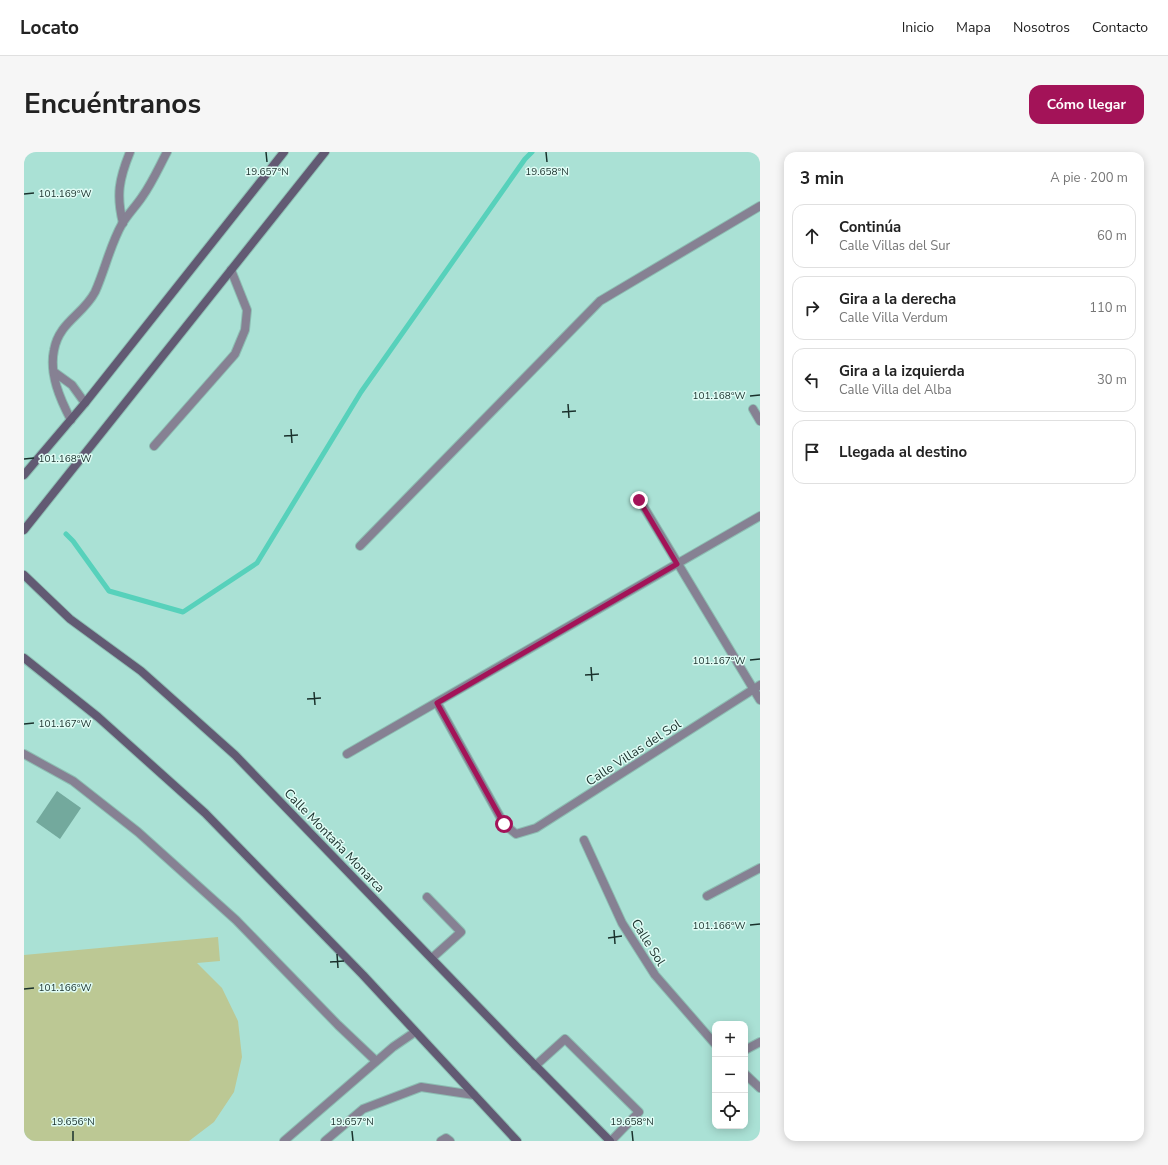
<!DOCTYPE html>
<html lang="es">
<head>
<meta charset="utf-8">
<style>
  :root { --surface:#fff; --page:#f6f6f6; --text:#222; --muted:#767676; --line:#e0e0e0; --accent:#a31358 }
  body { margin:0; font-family:"Nunito Sans",sans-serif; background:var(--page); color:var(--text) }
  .controls { position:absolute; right:12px; bottom:12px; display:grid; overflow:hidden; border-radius:8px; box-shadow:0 2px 10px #0003 }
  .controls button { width:36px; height:36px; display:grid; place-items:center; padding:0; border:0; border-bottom:1px solid var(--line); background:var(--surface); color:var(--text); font:20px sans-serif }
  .stop { position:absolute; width:12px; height:12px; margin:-9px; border:3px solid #a31358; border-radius:50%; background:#fff }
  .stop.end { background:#a31358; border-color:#fff; box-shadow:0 1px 4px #0008 }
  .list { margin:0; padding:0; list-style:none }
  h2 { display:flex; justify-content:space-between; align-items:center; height:52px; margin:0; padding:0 16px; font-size:17px }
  h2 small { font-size:13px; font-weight:400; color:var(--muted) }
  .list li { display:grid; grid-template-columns:26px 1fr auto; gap:12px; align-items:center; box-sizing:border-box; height:64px; margin:0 8px 8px; padding:0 8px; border:1px solid var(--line); border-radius:12px }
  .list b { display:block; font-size:15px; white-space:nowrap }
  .list p { margin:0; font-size:13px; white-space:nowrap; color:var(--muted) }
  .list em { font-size:13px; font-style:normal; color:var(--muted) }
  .icon { flex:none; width:22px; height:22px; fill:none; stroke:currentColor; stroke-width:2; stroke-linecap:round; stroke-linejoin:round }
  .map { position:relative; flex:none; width:736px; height:989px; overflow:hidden; border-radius:12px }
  header { display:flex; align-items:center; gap:24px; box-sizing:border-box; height:56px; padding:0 20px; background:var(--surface); border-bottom:1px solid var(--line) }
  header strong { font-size:19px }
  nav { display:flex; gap:22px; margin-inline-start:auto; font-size:14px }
  .intro { display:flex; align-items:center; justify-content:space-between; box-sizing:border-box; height:96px; padding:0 24px }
  h1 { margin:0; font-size:28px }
  .button { padding:10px 18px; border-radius:12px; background:var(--accent); color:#fff; font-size:14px; font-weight:700 }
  main { display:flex; gap:24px; padding:0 24px }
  aside { flex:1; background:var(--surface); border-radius:12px; box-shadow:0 2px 10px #0003 }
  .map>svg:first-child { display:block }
</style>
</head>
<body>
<header>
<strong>Locato</strong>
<nav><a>Inicio</a><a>Mapa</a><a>Nosotros</a><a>Contacto</a></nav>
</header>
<div class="intro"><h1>Encuéntranos</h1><a class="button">Cómo llegar</a></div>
<main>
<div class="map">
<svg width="736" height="989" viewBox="0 0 736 989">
  <rect width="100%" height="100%" fill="#aae1d5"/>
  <polygon fill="#bcc894" points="194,785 196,809 173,811 198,836 214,869 218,905 210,940 190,970 165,989 0,989 0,803"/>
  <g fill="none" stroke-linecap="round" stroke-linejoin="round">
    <polyline stroke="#57d1bb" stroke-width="5" points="42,382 49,389 85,439 159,460 233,411 337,240 501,7 508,0"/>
  </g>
  <polygon fill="#73a99d" points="33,639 57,656 36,687 12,670"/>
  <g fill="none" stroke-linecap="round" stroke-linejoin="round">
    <g stroke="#8dbeb3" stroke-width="10">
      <g id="lane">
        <polyline points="130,294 211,202 221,178 223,158 207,118"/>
        <polyline points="336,394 576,149 736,54"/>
        <polyline points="0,602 49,629 114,680 212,768 314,873 352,909"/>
        <polyline points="403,745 437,780 408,806"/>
        <polyline points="511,914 541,887 615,960 587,989"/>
        <polyline points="260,989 369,895 391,880"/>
        <polyline points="301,989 339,957 397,935 450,943"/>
        <polyline points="417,989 422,986 426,989"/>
      </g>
    </g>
    <g stroke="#8dbeb3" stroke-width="10">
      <g id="street">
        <path d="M99,71c-7,-28 -4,-44 7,-71"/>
        <polyline points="30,220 48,233 61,251"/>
        <polyline points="729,257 736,269"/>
        <path d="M47,268c-11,-21 -22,-46 -17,-70 5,-28 29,-35 41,-58 10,-22 15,-47 27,-68 6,-10 14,-18 20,-27 10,-14 17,-30 25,-45"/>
        <polyline points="615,347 736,548"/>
        <polyline points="413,551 480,672 492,682 512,676 736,533"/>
        <polyline points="323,602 736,364"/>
        <polyline points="560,688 598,771 631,823 691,892"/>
        <polyline points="683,744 736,716"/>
        <polyline points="721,898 736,890"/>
        <polyline points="721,922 736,936"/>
      </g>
    </g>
    <g stroke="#8dbeb3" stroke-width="10">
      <g id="secondary">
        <polyline points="0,323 61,251 260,0"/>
        <polyline points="0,378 301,0"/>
        <polyline points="0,423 46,467 117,519 211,603 493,895 586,989"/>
        <polyline points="0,506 74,565 181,661 339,823 493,989"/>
      </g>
    </g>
    <use href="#lane" stroke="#868193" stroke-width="8"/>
    <use href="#street" stroke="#868193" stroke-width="8"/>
    <use href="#secondary" stroke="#625a73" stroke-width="8"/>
  </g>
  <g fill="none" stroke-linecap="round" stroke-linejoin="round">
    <polyline stroke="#a31358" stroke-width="5" points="480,672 413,551 653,412 615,348"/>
  </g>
  <path fill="none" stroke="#1a312c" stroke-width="1.5" d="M242,0l1,10M522,0l1,10M0,42l10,-1M726,244l10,-1M544,252l1,14M538,260l14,-1M267,277l1,14M260,284l14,-1M0,307l10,-1M726,508l10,-1M567,515l1,14M561,523l14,-1M290,540l1,13M283,547l14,-1M0,572l10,-1M726,773l10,-1M590,778l1,14M584,786l14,-2M313,802l1,14M306,810l14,-1M0,837l10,-1M49,979v10M328,979l1,10M608,979l1,10"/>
  <g text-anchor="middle" stroke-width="3" stroke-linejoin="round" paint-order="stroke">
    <g font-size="13" fill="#1a312c" stroke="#e0fcf5">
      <text transform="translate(609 600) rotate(-33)" y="5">Calle Villas del Sol</text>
      <text transform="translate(311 688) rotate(46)" y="5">Calle Montaña Monarca</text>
      <text transform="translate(625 790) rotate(58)" y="5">Calle Sol</text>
    </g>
  </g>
  <g font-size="10" text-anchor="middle" fill="#1a312c" stroke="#e0fcf5" stroke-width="3" stroke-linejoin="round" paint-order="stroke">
    <text x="243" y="23">19.657°N</text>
    <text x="523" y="23">19.658°N</text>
    <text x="41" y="45">101.169°W</text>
    <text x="695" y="247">101.168°W</text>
    <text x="41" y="310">101.168°W</text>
    <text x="695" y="512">101.167°W</text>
    <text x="41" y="575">101.167°W</text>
    <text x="695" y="777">101.166°W</text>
    <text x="41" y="839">101.166°W</text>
    <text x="49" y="973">19.656°N</text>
    <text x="328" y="973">19.657°N</text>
    <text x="608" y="973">19.658°N</text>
  </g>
</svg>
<div class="controls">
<button>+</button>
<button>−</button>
<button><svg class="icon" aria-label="locate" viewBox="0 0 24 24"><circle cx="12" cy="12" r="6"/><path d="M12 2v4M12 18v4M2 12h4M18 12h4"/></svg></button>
</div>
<div class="stop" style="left:480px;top:672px"></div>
<div class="stop end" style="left:615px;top:348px"></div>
</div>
<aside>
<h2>3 min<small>A pie · 200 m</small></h2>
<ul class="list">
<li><svg class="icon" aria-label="ahead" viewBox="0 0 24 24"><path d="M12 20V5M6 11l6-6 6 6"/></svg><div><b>Continúa</b><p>Calle Villas del Sur</p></div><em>60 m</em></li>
<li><svg class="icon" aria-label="right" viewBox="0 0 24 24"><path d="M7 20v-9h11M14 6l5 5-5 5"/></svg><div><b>Gira a la derecha</b><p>Calle Villa Verdum</p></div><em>110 m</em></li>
<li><svg class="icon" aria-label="left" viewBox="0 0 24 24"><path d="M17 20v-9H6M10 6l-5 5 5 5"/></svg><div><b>Gira a la izquierda</b><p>Calle Villa del Alba</p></div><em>30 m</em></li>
<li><svg class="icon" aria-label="arrive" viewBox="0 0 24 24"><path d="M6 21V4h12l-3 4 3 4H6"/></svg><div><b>Llegada al destino</b></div></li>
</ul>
</aside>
</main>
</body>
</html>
